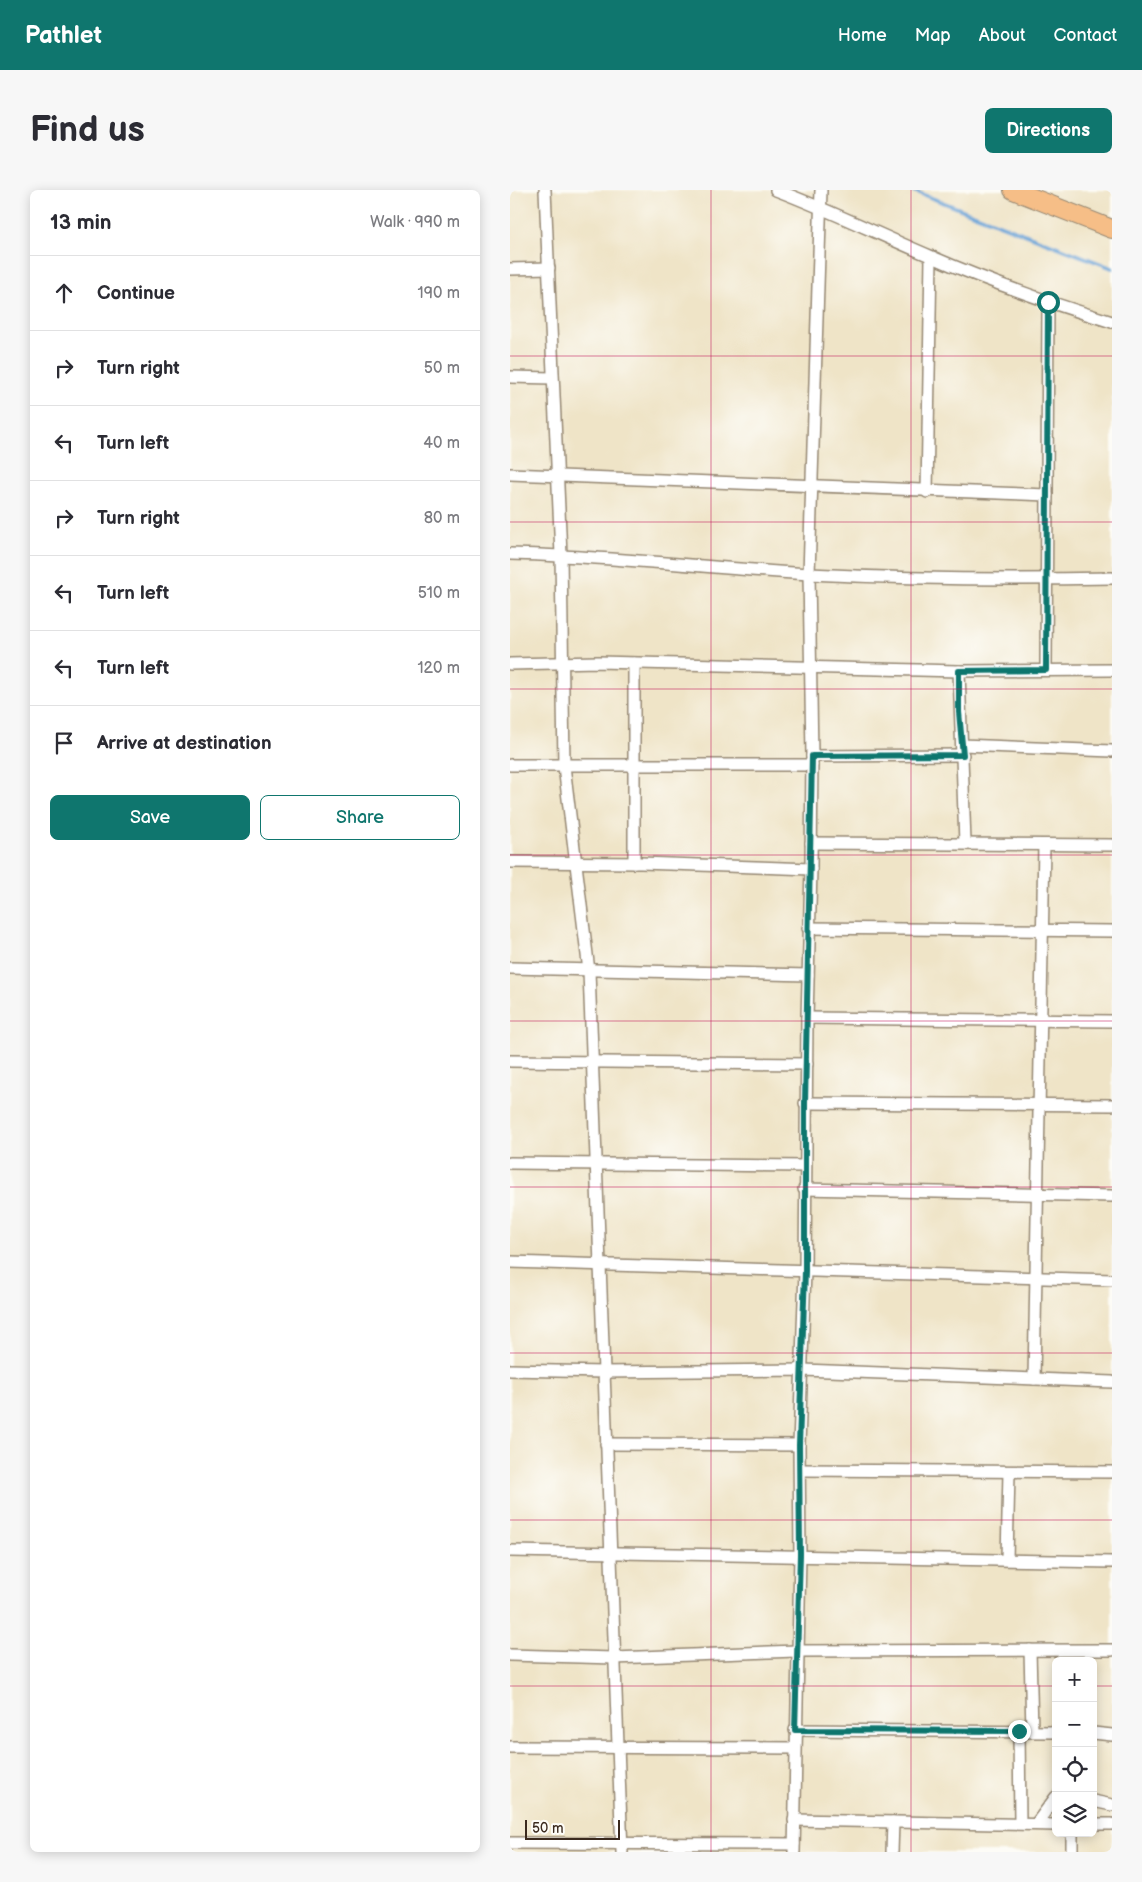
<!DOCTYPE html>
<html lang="en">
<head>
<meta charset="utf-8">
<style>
  :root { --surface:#fff; --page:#f7f7f7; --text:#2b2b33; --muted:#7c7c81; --line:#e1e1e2; --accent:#0f766e }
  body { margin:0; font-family:"Balsamiq Sans",sans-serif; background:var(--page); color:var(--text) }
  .controls { position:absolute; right:15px; bottom:15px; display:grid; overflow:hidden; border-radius:8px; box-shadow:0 2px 12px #0003 }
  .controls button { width:45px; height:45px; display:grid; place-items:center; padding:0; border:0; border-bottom:1px solid var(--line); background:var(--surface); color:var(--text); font:25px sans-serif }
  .scale { position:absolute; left:15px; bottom:12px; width:95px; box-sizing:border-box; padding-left:5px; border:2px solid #3b2a1e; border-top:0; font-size:14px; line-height:18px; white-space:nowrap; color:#3b2a1e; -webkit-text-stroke:4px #fdfcf7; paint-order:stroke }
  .stop { position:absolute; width:15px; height:15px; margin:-11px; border:4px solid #0f766e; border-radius:50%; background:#fff }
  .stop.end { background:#0f766e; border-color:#fff; box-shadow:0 1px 5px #0008 }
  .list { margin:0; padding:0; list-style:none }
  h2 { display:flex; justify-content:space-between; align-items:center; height:65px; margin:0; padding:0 20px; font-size:21px }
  h2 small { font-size:16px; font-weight:400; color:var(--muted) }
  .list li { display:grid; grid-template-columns:32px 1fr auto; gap:15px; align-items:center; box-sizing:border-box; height:75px; padding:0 20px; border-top:1px solid var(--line) }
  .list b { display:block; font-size:19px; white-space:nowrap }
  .list em { font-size:16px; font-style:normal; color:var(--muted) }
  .actions { display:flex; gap:10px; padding:15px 20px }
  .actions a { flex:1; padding:11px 0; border:1px solid var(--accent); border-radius:8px; text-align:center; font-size:18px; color:var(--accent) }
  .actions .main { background:var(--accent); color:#fff }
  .icon { flex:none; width:28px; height:28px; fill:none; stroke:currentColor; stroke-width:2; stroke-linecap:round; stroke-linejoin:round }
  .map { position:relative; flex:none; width:602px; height:1662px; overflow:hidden; border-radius:8px }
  header { display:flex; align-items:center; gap:30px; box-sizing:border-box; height:70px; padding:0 25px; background:var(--accent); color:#fff }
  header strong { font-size:24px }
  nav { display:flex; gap:28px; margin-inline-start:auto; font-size:18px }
  .intro { display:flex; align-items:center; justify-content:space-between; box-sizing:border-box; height:120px; padding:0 30px }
  h1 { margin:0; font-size:35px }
  .button { padding:12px 22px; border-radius:8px; background:var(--accent); color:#fff; font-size:18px; font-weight:700 }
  main { display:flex; gap:30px; padding:0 30px }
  aside { flex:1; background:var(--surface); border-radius:8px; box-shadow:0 2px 12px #0003 }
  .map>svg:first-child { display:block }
</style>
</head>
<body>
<header>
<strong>Pathlet</strong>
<nav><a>Home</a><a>Map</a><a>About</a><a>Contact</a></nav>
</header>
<div class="intro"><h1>Find us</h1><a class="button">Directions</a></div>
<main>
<aside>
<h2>13 min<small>Walk · 990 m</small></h2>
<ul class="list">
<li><svg class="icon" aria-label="ahead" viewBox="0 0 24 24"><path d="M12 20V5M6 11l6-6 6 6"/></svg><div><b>Continue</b></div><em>190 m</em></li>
<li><svg class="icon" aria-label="right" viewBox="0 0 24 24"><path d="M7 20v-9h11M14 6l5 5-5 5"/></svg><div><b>Turn right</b></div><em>50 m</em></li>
<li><svg class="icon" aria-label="left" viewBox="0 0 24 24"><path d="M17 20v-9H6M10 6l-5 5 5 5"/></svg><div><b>Turn left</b></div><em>40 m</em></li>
<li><svg class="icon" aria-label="right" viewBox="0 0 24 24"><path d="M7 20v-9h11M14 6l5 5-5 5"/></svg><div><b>Turn right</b></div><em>80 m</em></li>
<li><svg class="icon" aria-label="left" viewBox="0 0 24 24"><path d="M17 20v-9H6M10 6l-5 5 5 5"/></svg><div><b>Turn left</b></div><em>510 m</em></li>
<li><svg class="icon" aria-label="left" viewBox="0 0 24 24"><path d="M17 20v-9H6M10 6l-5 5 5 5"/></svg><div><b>Turn left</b></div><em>120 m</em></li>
<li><svg class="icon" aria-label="arrive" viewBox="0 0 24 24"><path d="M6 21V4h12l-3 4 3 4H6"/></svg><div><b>Arrive at destination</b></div></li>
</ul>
<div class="actions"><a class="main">Save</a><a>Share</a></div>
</aside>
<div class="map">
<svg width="602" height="1662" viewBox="0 0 602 1662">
  <rect width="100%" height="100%" fill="#fdfcf7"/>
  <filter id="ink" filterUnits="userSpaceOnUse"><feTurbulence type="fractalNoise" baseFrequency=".02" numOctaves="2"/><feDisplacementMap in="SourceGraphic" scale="10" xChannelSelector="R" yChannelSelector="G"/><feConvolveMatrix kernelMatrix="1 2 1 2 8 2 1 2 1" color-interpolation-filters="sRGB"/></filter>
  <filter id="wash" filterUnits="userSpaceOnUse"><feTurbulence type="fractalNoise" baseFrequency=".0096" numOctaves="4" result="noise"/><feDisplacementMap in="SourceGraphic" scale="20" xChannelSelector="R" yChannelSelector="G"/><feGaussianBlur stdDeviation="1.12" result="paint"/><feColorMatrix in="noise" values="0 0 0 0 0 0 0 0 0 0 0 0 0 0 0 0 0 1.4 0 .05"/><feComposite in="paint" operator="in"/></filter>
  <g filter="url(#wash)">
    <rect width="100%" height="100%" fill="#efe4c7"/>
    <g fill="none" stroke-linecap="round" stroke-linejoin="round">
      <polyline stroke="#649fd4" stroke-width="4" points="401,0 602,78"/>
    </g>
  </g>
  <g filter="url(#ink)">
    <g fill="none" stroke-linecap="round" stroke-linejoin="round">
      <g stroke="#958772" stroke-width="14">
        <g id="minor">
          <polyline points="35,0 51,365 54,576 79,781 112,1662"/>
          <path d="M266,0c53,20 102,44 154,66 59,26 120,47 182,66"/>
          <polyline points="0,79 39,78"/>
          <polyline points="0,187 42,188"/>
          <polyline points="0,284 537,305"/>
          <polyline points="417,302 421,67"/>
          <path d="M0,364c100,2 199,14 299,20 100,5 202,6 303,4"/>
          <polyline points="124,473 124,673"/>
          <polyline points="0,474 88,472 449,481 602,480"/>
          <polyline points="536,480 538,112"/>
          <polyline points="449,481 455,653"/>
          <polyline points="452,555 602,561"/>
          <polyline points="302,566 453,565"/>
          <polyline points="0,575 302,575"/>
          <polyline points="301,653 602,655"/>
          <polyline points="0,672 131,673 301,679"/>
          <polyline points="298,738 602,741"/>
          <polyline points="0,778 298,785"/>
          <polyline points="297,828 602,831"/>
          <polyline points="0,871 297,874"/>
          <polyline points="295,913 602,915"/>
          <polyline points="0,973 295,976"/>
          <polyline points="294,999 602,1006"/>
          <polyline points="0,1072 602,1090"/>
          <polyline points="0,1180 93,1182 293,1180 602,1192"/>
          <polyline points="524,1189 534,655"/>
          <polyline points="96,1254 289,1255"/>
          <polyline points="290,1280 602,1282"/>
          <polyline points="0,1361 602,1372"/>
          <polyline points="497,1369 499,1282"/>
          <polyline points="520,1460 522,1541"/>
          <polyline points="0,1465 104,1468 286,1461 602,1460"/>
          <polyline points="285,1540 546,1542"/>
          <polyline points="509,1541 510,1633"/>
          <polyline points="583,1543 602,1545"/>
          <polyline points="0,1557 285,1558"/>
          <polyline points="583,1611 602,1615"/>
          <polyline points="284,1630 546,1635"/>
          <polyline points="526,1634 546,1607"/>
          <polyline points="583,1634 602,1634"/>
          <polyline points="562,1643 562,1662"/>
          <polyline points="0,1653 284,1654"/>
          <polyline points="284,1662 290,1365 289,1255 295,1081 297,828 301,679 302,566 299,384 311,0"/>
          <polyline points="382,1662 383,1632"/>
        </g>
      </g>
      <g stroke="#958772" stroke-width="20">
        <polyline id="primary" points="503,0 602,39"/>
      </g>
      <use href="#minor" stroke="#fff" stroke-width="11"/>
      <use href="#primary" stroke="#f6be87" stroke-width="18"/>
    </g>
  </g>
  <g fill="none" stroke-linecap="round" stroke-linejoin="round" filter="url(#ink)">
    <polyline stroke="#0f766e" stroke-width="6" points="509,1541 285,1540 290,1364 289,1255 295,1081 295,913 302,566 453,565 449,522 449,481 536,480 538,112"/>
  </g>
  <path fill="none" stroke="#c2185b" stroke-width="1" stroke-opacity="0.55" d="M201,0v1662M401,0v1662M0,166h602M0,332h602M0,499h602M0,665h602M0,831h602M0,997h602M0,1163h602M0,1330h602M0,1496h546M583,1496h19"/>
</svg>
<div class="controls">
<button>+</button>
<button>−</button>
<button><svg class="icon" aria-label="locate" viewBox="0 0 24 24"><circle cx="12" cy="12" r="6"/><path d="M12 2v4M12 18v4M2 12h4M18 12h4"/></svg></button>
<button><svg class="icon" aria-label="layers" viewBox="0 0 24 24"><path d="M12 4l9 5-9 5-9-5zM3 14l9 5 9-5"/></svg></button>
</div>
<div class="scale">50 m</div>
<div class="stop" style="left:538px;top:112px"></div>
<div class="stop end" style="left:509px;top:1541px"></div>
</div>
</main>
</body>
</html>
